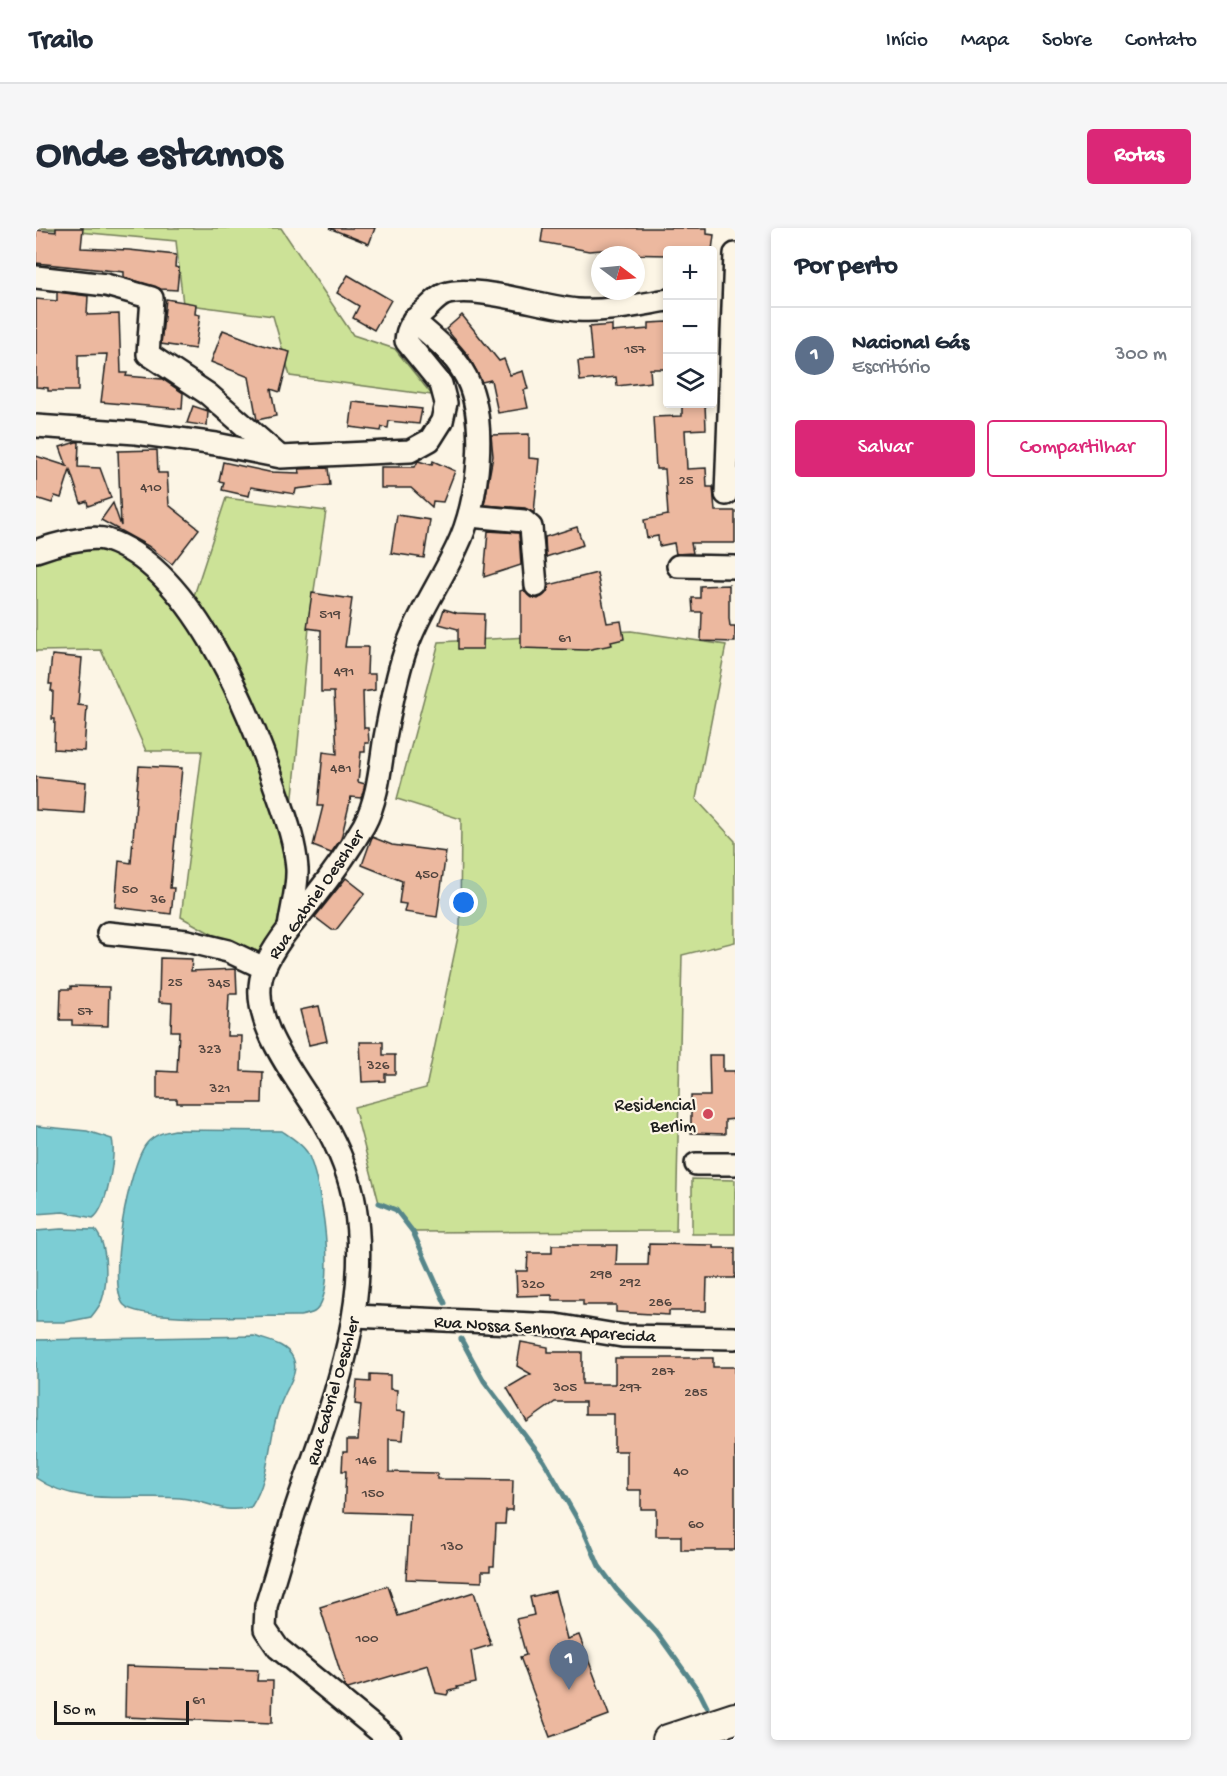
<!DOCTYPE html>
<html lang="pt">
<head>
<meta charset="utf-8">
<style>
  :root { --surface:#fff; --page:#f6f6f7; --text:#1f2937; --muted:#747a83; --line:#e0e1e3; --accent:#db2777 }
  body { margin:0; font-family:"Gochi Hand",sans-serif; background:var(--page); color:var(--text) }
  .controls { position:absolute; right:18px; top:18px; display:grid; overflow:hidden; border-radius:6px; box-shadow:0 3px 9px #0003 }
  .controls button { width:54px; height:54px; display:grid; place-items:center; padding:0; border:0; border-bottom:2px solid var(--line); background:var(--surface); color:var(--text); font:30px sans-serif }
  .compass { position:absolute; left:555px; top:18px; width:54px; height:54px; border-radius:50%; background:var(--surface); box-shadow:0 3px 9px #0003; rotate:106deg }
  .scale { position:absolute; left:18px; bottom:15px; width:135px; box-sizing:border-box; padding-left:6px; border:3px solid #1c1c1c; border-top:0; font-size:16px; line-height:21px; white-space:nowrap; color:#1c1c1c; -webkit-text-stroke:4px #fcf5e5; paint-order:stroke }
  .you { position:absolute; left:428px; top:675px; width:21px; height:21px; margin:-15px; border:4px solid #fff; border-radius:50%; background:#1a73e8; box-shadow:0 0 0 9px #1a73e833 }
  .badge { display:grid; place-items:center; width:39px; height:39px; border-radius:50%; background:var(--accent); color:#fff; font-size:20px; font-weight:700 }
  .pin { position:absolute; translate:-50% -50px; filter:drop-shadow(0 2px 3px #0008) }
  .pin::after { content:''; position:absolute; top:32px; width:21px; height:18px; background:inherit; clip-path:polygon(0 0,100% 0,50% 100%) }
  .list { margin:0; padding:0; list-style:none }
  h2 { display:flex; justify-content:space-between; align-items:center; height:78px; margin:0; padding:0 24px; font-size:26px }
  h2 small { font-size:20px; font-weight:400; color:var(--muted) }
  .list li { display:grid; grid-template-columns:39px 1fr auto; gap:18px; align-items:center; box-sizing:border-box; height:96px; padding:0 24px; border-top:2px solid var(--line) }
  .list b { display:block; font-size:22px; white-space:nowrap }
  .list p { margin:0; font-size:20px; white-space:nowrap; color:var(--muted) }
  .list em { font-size:20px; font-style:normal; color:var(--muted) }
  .actions { display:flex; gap:12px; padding:18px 24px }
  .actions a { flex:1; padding:14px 0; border:2px solid var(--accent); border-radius:6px; text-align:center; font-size:21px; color:var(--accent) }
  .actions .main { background:var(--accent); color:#fff }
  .icon { flex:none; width:33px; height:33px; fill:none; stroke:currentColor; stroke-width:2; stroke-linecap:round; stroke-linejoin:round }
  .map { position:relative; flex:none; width:699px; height:1512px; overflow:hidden; border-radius:6px }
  header { display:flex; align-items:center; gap:36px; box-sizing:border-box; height:84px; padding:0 30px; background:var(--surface); border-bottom:2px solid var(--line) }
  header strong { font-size:28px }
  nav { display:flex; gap:33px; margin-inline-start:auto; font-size:21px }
  .intro { display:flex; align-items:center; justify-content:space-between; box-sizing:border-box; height:144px; padding:0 36px }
  h1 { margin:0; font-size:42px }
  .button { padding:15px 27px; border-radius:6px; background:var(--accent); color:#fff; font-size:21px; font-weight:700 }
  main { display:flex; gap:36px; padding:0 36px }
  aside { flex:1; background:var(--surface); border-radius:6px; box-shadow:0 3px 9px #0003 }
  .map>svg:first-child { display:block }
</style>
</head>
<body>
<header>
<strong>Trailo</strong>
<nav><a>Início</a><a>Mapa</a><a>Sobre</a><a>Contato</a></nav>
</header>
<div class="intro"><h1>Onde estamos</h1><a class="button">Rotas</a></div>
<main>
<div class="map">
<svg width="699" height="1512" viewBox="0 0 699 1512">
  <rect width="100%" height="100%" fill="#fcf5e5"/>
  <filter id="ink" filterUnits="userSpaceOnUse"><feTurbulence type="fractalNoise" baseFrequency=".0167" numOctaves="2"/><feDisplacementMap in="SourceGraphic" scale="12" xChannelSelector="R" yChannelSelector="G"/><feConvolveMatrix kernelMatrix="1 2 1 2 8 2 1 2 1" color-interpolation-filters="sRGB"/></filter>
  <g filter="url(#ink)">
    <g fill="#cce297" stroke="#747f5a" stroke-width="1.5">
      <polygon points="0,0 245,0 317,107 359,121 396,167 254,148 237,88 147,76 140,13"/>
      <polygon points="190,270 290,283 274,389 253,610 249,688 221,731 145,689 166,523 110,523 65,422 0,423 0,327 69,316 104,335 152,386"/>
      <polygon points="595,403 690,417 660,571 699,613 699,714 646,727 640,1003 377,1004 360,982 343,975 318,879 390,860 424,699 425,591 361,571 403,414"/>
      <polygon points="656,951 699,952 699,1006 656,1006"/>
    </g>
    <g fill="#7ccdd4" stroke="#56868a" stroke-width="1.5">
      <path d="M0,898l51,5 25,8c4,16 -5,70 -19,79l-30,-6 -27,2z"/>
      <path d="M139,902l107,1c9,6 19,12 25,21 14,25 33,143 7,160 -3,2 -10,3 -14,4 -30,-1 -159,7 -176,-11 -18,-19 5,-142 23,-162 8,-9 17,-11 28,-13z"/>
      <path d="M25,1001l34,1c13,14 13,52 7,70 -2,6 -7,12 -11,17l-25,5h-30v-91z"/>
      <path d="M218,1108c13,5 32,7 39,22 6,13 -4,26 -9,38 -17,35 -11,78 -33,111 -31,8 -43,-7 -71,-9 -47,-4 -103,9 -144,-20v-138z"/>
    </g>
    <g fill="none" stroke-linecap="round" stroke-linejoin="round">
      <g stroke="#56868a" stroke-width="5">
        <polyline points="343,975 360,982 377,1004 409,1075"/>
        <polyline points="425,1111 448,1153 508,1233 547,1301 563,1338 580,1361 621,1405 664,1465 671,1479"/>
      </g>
    </g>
    <g fill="#ecb89f" stroke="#1c1c1c" stroke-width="1.5">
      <polygon points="20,0 47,0 45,20 93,22 140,27 139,39 143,40 141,62 125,61 88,49 88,44 0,35 0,2 20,4"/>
      <polygon points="293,0 339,0 333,16"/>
      <polygon points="507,0 671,0 671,6 678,7 676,22 632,22 632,27 579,26 579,21 553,23 505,14"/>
      <polygon points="312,47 355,72 338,102 317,90 323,78 301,65"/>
      <polygon points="21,64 52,68 51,87 83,86 85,145 91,145 90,148 126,151 147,165 146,181 65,174 71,126 42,127 42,163 12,163 12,160 0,159 0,71 21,73"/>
      <polygon points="130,71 160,76 159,86 164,87 159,121 125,116"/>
      <polygon points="426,87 463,133 468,131 474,147 487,143 492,161 488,162 492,180 462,185 455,152 446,154 432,127 410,101"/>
      <polygon points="632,94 632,141 614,141 615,154 581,158 580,149 544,153 542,133 556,132 553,99 576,97 576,104 613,101 613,95"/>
      <polygon points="187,102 226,117 254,124 244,164 235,161 240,188 221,192 213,149 175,134"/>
      <polygon points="317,174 386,181 383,196 353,193 352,200 346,199 345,203 314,199"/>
      <polygon points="646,176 669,176 670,201 649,202 651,241 670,240 671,259 677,259 679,283 699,283 699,315 655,315 657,325 640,326 638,315 623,318 622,308 611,310 608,292 632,287 629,241 620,241 617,189 646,188"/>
      <polygon points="157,178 172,183 171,198 151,195"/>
      <polygon points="493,206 493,230 503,231 498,285 489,280 448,277 457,228 455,207"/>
      <polygon points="40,214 43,214 42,239 64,240 75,270 52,278 51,273 45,275 34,242 25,270 19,268 16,275 0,270 0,228 31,238 24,219"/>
      <polygon points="121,222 122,245 131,245 133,277 163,301 136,336 112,318 65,292 77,275 85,298 82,223"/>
      <polygon points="382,233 396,237 397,233 419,243 407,274 397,273 396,279 375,260 345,260 345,239 379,239"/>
      <polygon points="187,234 233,244 264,245 263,241 292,240 294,257 260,261 259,266 215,259 213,268 186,262 188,254 183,253"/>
      <polygon points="361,287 394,292 388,330 355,325"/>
      <polygon points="541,299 547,317 510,329 509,309"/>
      <polygon points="452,303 483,305 485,337 448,349"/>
      <polygon points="561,345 571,395 585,393 588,411 575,414 576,417 550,422 485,420 485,363 488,362 494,369 502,371 511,364 513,357"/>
      <polygon points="693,357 693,390 694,398 699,398 699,414 665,413 666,384 657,384 656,370 664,370 664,358"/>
      <polygon points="276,365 316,371 309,419 332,419 331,446 339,446 339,462 327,464 328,500 332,500 333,515 329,515 329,524 325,524 322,554 329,556 327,564 325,570 315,569 305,611 295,625 277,618 287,578 282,578 287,524 301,526 298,464 285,464 285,402 271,400"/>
      <polygon points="408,381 421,385 448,386 447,421 422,421 422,401 403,396"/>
      <polygon points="16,427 46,430 42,477 51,478 48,523 18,521 19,491 16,491 17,463 15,463 16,456 13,456"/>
      <polygon points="103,538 146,540 134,660 138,660 135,686 79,679 83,633 95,635"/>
      <polygon points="0,549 50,554 48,585 0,582"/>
      <polygon points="336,609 356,617 410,624 401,689 368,684 370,676 363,675 366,653 326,637"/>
      <polygon points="310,650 329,665 300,702 296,702 279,689"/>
      <polygon points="124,730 156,731 155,743 200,741 201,766 193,766 191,808 206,808 205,843 227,844 226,875 141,875 141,871 121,871 121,843 141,844 143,803 135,803 136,775 123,774"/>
      <polygon points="35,758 73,759 72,798 36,797 36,792 24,792 25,761 35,761"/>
      <polygon points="283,778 291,813 273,817 264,782"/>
      <polygon points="324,814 347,814 347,827 359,827 359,846 349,846 349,853 326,854"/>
      <polygon points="673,827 687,827 687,843 699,843 699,891 689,892 689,906 655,905 655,868 674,868"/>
      <polygon points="613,1016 678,1017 678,1020 699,1020 699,1050 671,1050 670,1083 633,1083 633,1087 580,1084 580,1077 547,1077 547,1072 516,1072 516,1067 481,1068 480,1043 491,1043 492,1025 516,1025 516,1017 581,1017 580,1037 612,1037"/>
      <polygon points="485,1114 512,1119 512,1124 546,1124 546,1156 579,1156 579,1130 677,1130 677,1139 699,1139 699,1322 645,1322 645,1308 620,1308 620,1281 605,1281 605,1262 591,1262 591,1223 578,1223 578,1186 549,1186 549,1174 519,1174 491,1194 471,1160 495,1146 481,1138"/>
      <polygon points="334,1146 354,1147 354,1161 361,1162 360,1183 369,1184 367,1212 353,1211 353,1244 401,1245 401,1251 477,1252 476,1282 470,1282 469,1296 460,1296 458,1338 454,1338 454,1343 446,1343 446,1354 370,1351 374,1286 308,1284 310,1243 306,1243 307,1224 311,1224 311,1212 322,1212 325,1177 319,1176 321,1153 334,1154"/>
      <polygon points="352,1358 362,1388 438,1364 455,1417 435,1423 440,1455 421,1459 422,1461 413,1463 411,1467 400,1465 392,1437 312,1461 309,1459 284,1379"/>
      <polygon points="519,1363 531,1411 543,1407 573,1487 514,1509 484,1429 490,1427 480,1391 498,1387 494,1369"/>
      <polygon points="90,1438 222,1442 221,1453 237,1453 236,1495 89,1489"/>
    </g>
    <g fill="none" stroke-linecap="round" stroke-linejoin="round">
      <g stroke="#1c1c1c" stroke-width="26">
        <g id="street">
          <polyline points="0,49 70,57 116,70 112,126 172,166 242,227"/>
          <path d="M0,198l100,7 80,11 65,13 129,-6 20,-11 12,-19 4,-18 -5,-19 -35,-43c1,-14 7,-21 18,-30 6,-5 13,-14 21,-17 29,-10 98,13 132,16 30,2 61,-5 91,-10"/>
          <polyline points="690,266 699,26"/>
          <polyline points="434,288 488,293 495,299 500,358"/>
          <path d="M0,323c16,-6 55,-17 71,-11 83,28 140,165 166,241 10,29 22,57 24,88 1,19 -6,41 -8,59"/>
          <polyline points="642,338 699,339"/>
          <polyline points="72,705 151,713 192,723 228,740"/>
          <polyline points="660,936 699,936"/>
          <polyline points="318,1088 520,1097 586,1108 699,1110"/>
          <path d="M354,1512l-112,-92 -13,-19 1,-23c11,-35 21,-72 33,-107 33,-94 72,-192 56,-293 -5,-31 -17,-59 -32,-85 -23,-40 -79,-102 -59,-152 10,-25 31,-48 48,-69 19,-24 37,-49 52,-75 13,-24 16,-55 20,-82 5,-27 10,-55 18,-82 12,-41 37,-76 55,-114 22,-44 33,-134 5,-177 -12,-20 -31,-34 -49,-50"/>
        </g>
      </g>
      <g stroke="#1c1c1c" stroke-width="34">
        <polyline id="secondary" points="632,1512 699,1490"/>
      </g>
      <use href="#street" stroke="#fcf5e5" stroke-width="21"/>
      <use href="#secondary" stroke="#fcf5e5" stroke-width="30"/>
    </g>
  </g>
  <circle fill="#d1495b" stroke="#fcf5e5" stroke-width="2" cx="672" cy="886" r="6"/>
  <g text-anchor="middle" stroke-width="4.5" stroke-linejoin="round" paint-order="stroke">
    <g font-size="15" fill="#50433d">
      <text x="599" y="125">157</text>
      <text x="650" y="256">25</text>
      <text x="115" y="263">410</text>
      <text x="294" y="390">519</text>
      <text x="529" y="414">61</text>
      <text x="308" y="447">491</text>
      <text x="305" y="544">481</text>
      <text x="391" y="650">450</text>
      <text x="94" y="665">50</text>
      <text x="122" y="675">36</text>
      <text x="139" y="758">25</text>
      <text x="183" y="759">345</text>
      <text x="49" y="787">57</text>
      <text x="174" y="825">323</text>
      <text x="342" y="841">326</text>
      <text x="184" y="864">321</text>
      <text x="565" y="1050">298</text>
      <text x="594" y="1058">292</text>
      <text x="497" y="1060">320</text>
      <text x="624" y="1078">286</text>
      <text x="627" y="1147">287</text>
      <text x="529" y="1163">305</text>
      <text x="594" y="1163">297</text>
      <text x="660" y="1168">285</text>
      <text x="330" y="1236">146</text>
      <text x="645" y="1247">40</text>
      <text x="337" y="1269">150</text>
      <text x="660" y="1300">60</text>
      <text x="416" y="1322">130</text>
      <text x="331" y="1414">100</text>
      <text x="163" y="1476">61</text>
    </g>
    <g font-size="18" fill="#1c1c1c" stroke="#fcf5e5">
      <text transform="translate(279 666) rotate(-55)" y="6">Rua Gabriel Oeschler</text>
      <text transform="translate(509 1100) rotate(4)" y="6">Rua Nossa Senhora Aparecida</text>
      <text transform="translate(296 1163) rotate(-74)" y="6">Rua Gabriel Oeschler</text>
    </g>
    <g font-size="18" fill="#1c1c1c" stroke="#fcf5e5" text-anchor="end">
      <text x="660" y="882">Residencial<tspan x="660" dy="21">Berlim</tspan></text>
    </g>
  </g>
</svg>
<div class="controls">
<button>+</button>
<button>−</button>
<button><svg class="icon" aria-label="layers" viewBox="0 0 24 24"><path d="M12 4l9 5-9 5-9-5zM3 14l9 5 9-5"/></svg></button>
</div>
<svg class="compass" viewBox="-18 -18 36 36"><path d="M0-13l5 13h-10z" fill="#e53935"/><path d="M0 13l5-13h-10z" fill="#747a83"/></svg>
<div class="scale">50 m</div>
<div class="you"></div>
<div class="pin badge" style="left:533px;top:1462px;background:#5c6f8a">1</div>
</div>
<aside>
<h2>Por perto<small></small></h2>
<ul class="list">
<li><span class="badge" style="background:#5c6f8a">1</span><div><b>Nacional Gás</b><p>Escritório</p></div><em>300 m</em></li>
</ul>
<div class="actions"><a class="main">Salvar</a><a>Compartilhar</a></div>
</aside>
</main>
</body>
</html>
